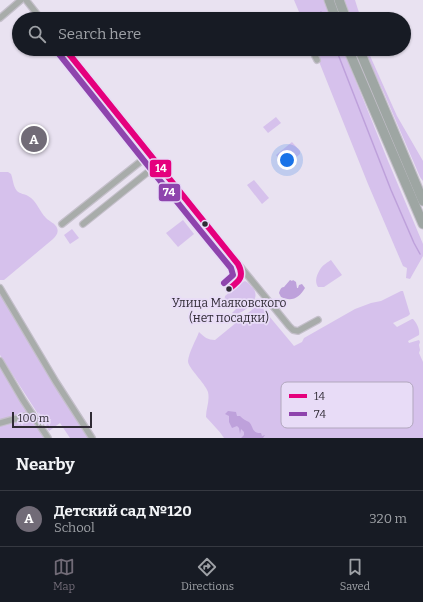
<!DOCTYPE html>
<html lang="en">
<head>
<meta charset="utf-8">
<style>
  :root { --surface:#171b24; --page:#242831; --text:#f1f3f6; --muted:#9ea1a6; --line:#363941; --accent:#716b77 }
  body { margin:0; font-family:Bitter,serif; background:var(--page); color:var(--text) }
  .scale { position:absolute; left:12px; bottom:10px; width:80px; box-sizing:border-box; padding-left:4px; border:2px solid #302b35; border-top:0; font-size:11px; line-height:14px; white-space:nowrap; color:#302b35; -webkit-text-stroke:3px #e8dcf7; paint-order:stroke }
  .you { position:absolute; left:287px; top:160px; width:14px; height:14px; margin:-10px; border:3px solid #fff; border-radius:50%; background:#1a73e8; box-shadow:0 0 0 6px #1a73e833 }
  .badge { display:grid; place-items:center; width:26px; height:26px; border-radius:50%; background:var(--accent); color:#fff; font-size:13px; font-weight:700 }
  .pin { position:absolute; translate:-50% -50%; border:2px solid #fff; box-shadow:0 1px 4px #0006 }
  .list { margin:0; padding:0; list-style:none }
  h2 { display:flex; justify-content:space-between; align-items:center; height:52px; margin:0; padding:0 16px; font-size:17px }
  h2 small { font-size:13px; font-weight:400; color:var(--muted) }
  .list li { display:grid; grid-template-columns:26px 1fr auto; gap:12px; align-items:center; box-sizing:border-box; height:56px; padding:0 16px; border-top:1px solid var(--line) }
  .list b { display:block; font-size:15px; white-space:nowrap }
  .list p { margin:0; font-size:13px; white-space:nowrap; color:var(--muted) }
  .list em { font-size:13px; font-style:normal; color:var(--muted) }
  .icon { flex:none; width:22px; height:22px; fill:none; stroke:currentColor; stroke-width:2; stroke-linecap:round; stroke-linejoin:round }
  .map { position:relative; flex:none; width:423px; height:438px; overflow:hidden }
  .search { position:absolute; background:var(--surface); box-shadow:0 1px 3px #0004; left:12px; right:12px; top:12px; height:44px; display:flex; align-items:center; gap:10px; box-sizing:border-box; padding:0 14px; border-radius:22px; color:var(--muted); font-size:15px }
  .sheet { height:108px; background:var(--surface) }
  nav { display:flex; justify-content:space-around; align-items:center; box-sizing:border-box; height:56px; border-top:1px solid var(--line); background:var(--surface); font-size:11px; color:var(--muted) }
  nav a { display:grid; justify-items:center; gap:2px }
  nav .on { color:var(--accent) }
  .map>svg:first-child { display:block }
</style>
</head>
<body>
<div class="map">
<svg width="423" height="438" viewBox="0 0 423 438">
  <rect width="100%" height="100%" fill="#e9e2f1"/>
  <g fill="#d6c1ec">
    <polygon points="294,0 324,0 331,19 302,19"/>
    <polygon points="344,0 355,0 361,19 350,19"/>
    <polygon points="314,49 343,49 388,161 423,244 423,256 410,279 406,278 407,268 403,266 368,184"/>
    <polygon points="363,49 367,49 397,116 423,161 423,181 420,177 384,93"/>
    <polygon points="276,117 281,123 268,133 263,127"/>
    <polygon points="292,142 300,151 300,154 285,167 276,155"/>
    <path d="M0,172h8l3,2c2,5 2,12 6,17 3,3 8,3 11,5 9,5 11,15 18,22 3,3 10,6 11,10 2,5 -1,8 -4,11l-49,41h-4z"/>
    <polygon points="254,180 269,198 262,204 247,185"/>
    <polygon points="183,220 194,234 178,247 166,233"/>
    <polygon points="72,229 79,238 70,244 64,235"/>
    <path d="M331,260l11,15 -18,12h-6c-4,-6 -1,-13 3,-19 2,-3 7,-6 10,-8z"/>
    <path d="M245,281c4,2 5,4 8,7 5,7 2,13 -4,19 -6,4 -10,8 -17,6l5,-5 -7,-8 -6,4 1,-8 14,-12z"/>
    <path d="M401,291h2l7,23 -2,2 -15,7 4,4 15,-8h1c4,4 7,11 6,16l-11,6 1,2 10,-3 1,2 -1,3 1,5 -1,3 4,9v76h-199c-5,-8 -12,-14 -18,-21 0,-9 4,-16 2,-25 -3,-9 -20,-24 -20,-31 1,-9 8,-21 11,-29 5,5 9,8 16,8l44,-36 35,42 8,-4 2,-4 51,-29 16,-6 10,-2z"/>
    <polygon points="0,294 90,438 70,438 60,423 49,431 0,355"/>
    <polygon points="0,364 46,438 0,438"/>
  </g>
  <g fill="#bea1db">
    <path d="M290,280l2,1 1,-1 3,2 1,6h1l1,-3 3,-1 3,4c-6,10 -13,14 -24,9l-2,-4c1,-3 2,-6 5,-6z"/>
    <path d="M228,411l8,1 1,4h3c3,3 5,4 9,6 5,5 2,11 12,11l1,3 3,-1 -2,3h-22l3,-3v-3l-3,-3 -1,5 -1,-6 -2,-2 -5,2 -3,-6v-6l-4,-2z"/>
  </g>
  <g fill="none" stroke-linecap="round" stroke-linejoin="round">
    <g stroke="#bea1db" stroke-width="1.5">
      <polyline points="321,12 324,19"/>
      <polyline points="336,49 391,190 414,243 420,254"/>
    </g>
    <g stroke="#c4bfca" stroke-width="8">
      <g id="street">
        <polyline points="26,0 41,19"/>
        <polyline points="0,18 21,0"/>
        <polyline points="65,49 144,147 182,196 258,288 289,326 293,330 298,331 318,320"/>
        <polyline points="315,56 317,60"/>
        <polyline points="62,224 150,154"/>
        <polyline points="83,224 153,168"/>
        <polyline points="0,288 56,382 92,438"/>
        <polyline points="0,361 23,400 48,438"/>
        <polyline points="0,423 32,414"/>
      </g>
    </g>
    <g stroke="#c4bfca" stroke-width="11">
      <g id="primary">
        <polyline points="329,0 336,19"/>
        <polyline points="339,0 346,19"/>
        <polyline points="348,49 423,224"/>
        <polyline points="359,49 423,201"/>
      </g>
    </g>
    <use href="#street" stroke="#a8acaa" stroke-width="5.5"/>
    <use href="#primary" stroke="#9ea6a3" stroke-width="9"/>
    <g stroke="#e8dcf7" stroke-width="9">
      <path id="bus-1" d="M65,49c58,72 115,144 173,215 7,13 1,17 -9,25"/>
    </g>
    <g stroke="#e8dcf7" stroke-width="9">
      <path id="bus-2" d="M59,54c57,71 114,144 172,214l2,7 -9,8"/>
    </g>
    <use href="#bus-1" stroke="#e5007d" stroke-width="6"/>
    <use href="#bus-2" stroke="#8e44ad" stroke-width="6"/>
  </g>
  <g fill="#302b35" stroke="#e8dcf7" stroke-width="1.5">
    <circle cx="205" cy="224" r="3.5"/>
    <circle cx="229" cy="289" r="3.5"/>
  </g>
  <g text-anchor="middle" stroke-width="3.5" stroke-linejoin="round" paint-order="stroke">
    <g font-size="12" fill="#302b35" stroke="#e8dcf7">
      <text x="229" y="307">Улица Маяковского<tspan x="229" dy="15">(нет посадки)</tspan></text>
    </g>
  </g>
  <rect x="281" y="382" width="132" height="46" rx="6" fill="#e8dcf7" stroke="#b1a7bd" stroke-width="1"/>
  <rect x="289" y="394" width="18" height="4" fill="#e5007d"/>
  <rect x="289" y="412" width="18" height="4" fill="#8e44ad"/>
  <g font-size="11" fill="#302b35">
    <text x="314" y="400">14</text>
    <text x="314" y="418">74</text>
  </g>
  <g stroke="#e8dcf7" stroke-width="1.5">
    <rect x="149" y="159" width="23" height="19" rx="4" fill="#e5007d"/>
    <rect x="158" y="183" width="23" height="19" rx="4" fill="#8e44ad"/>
  </g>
  <g font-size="11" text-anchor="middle" font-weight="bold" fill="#fff">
    <text x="161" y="172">14</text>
    <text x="169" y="196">74</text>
  </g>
</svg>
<div class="scale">100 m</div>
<div class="you"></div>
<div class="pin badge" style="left:34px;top:139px">A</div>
<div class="search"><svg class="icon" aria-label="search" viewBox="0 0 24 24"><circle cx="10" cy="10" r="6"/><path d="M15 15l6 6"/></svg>Search here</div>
</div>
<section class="sheet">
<h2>Nearby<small></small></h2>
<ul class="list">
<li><span class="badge">A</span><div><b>Детский сад №120</b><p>School</p></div><em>320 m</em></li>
</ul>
</section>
<nav>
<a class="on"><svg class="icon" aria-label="map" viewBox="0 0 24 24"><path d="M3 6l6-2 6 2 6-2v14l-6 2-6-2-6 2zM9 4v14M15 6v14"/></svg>Map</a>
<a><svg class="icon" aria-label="directions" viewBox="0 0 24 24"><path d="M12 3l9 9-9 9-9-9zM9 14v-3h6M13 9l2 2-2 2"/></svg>Directions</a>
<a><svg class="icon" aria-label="saved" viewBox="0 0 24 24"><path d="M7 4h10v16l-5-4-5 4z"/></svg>Saved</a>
</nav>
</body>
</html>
